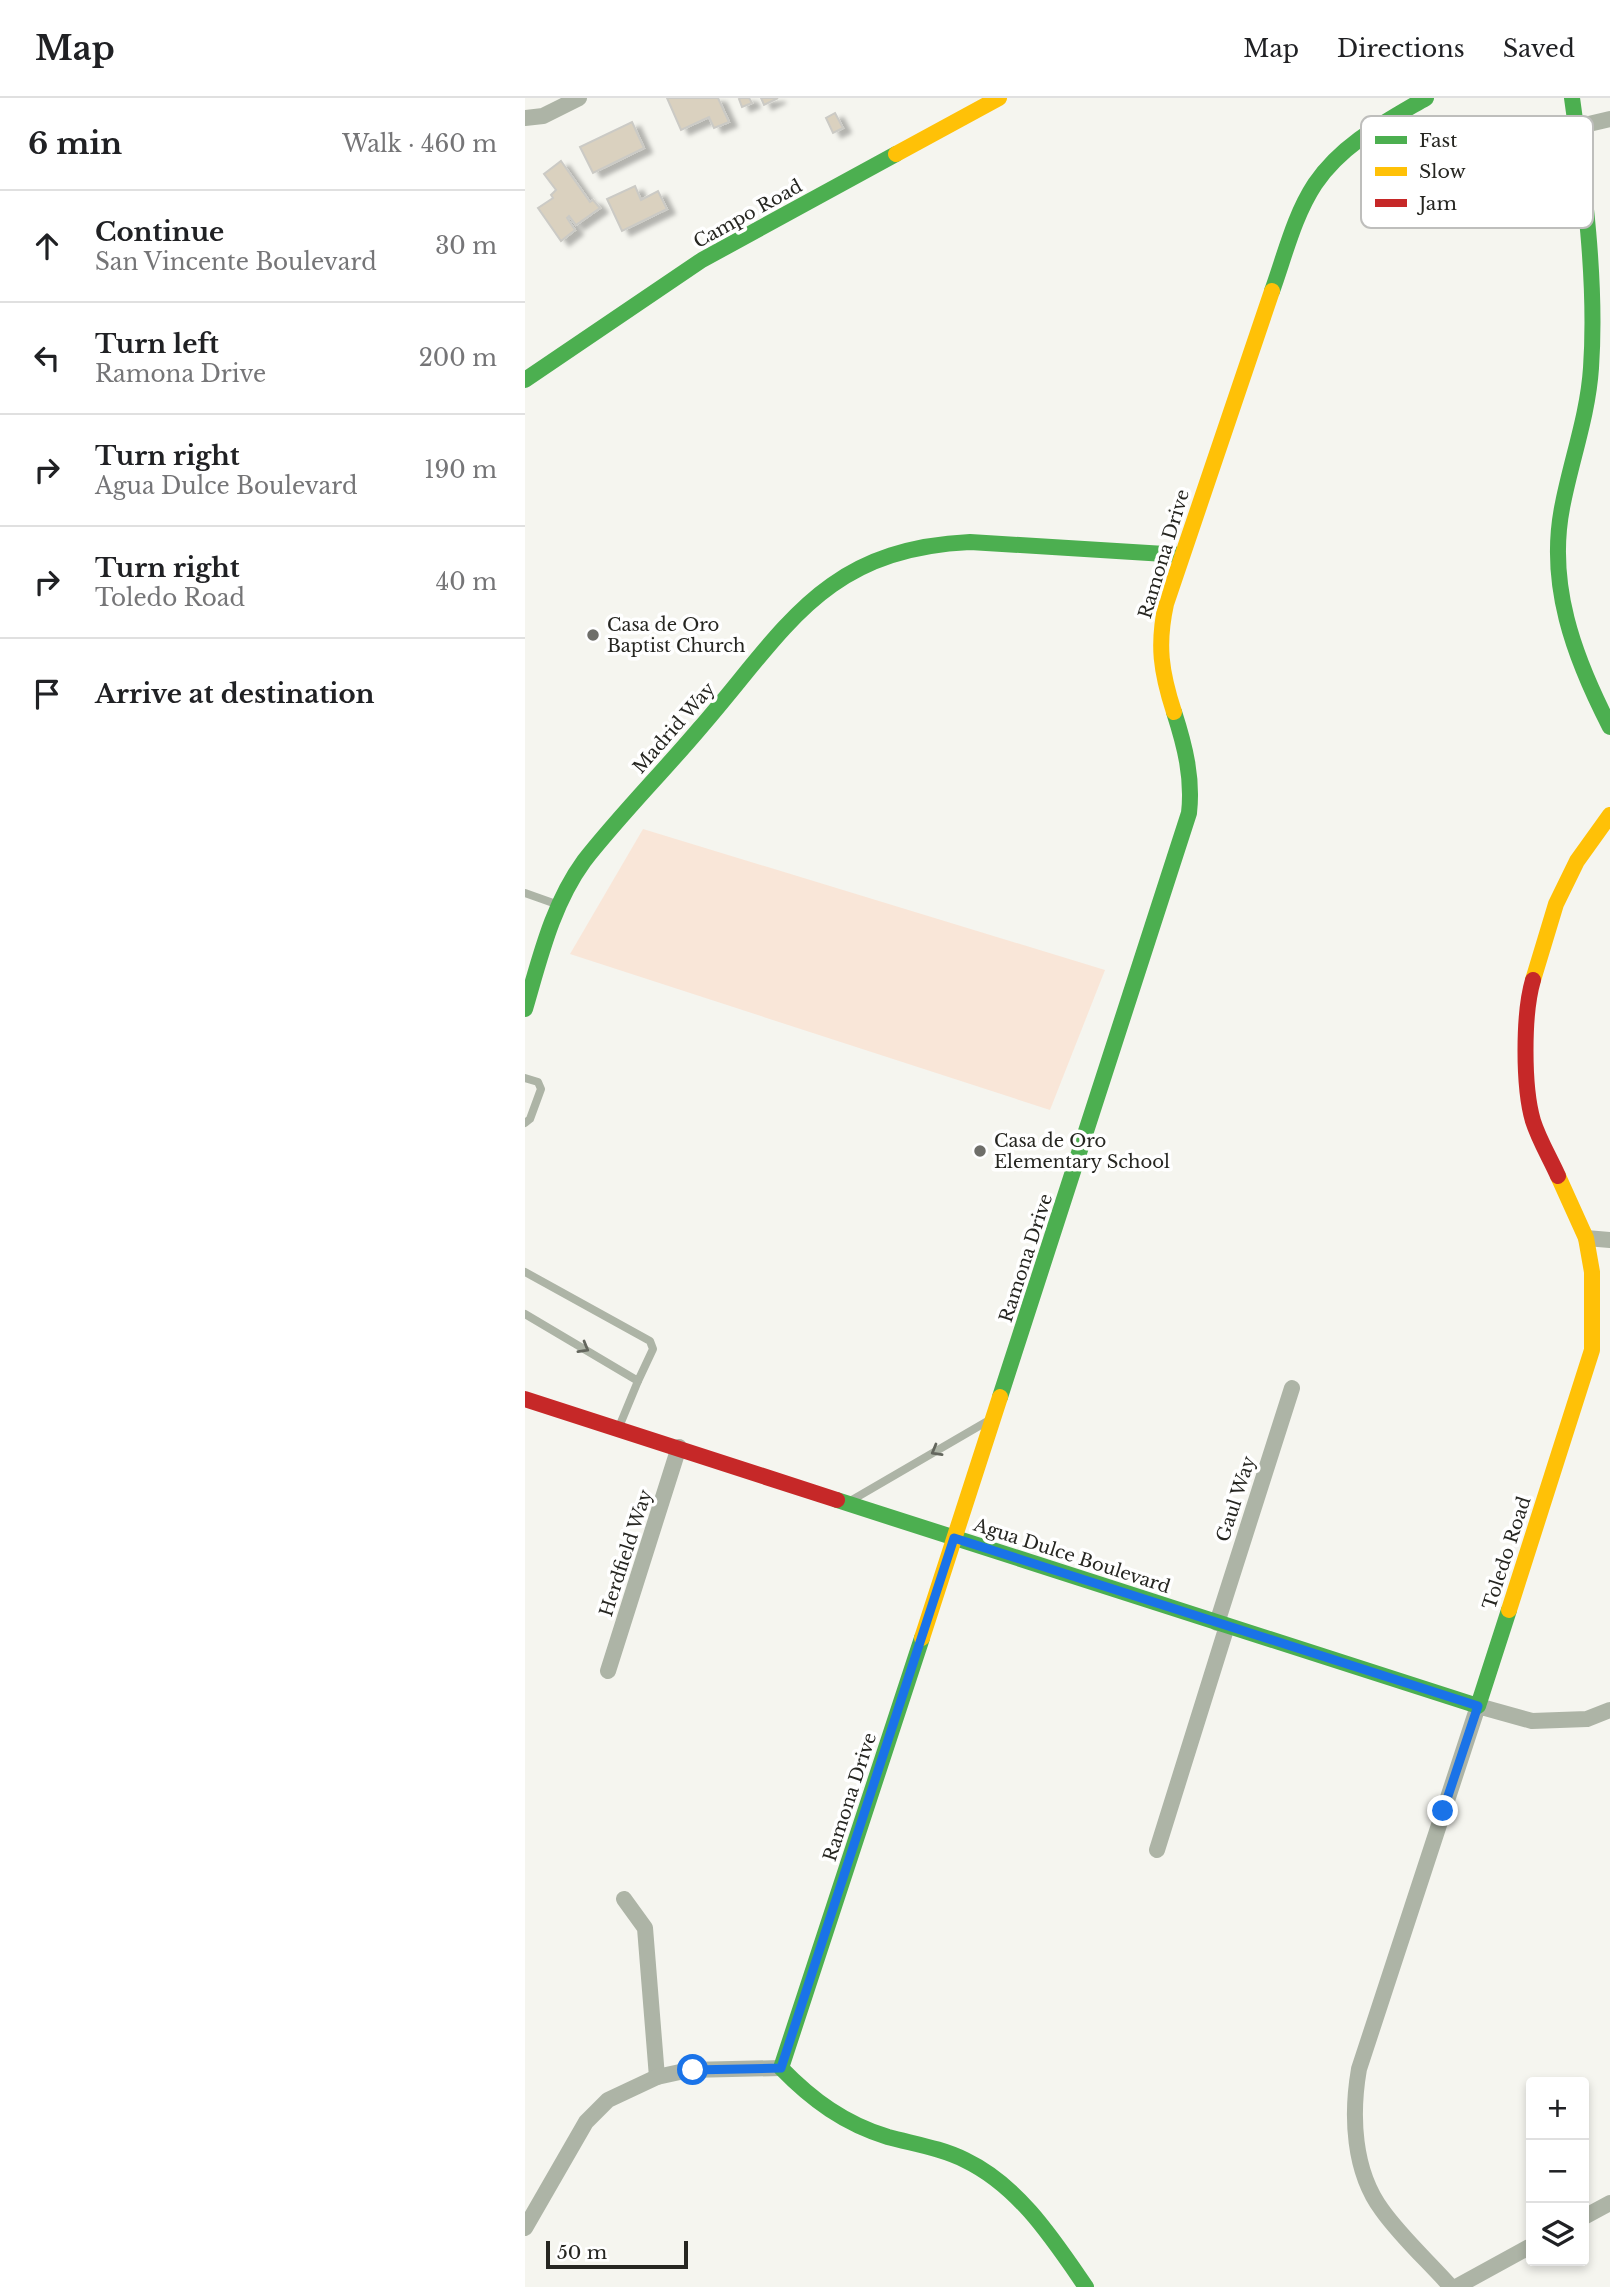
<!DOCTYPE html>
<html lang="en">
<head>
<meta charset="utf-8">
<style>
  :root { --surface:#fff; --page:#f2f2f2; --text:#202124; --muted:#757577; --line:#e0e0e0 }
  body { margin:0; font-family:"Libre Baskerville",serif; background:var(--page); color:var(--text) }
  .controls { position:absolute; right:21px; bottom:21px; display:grid; overflow:hidden; border-radius:7px; box-shadow:0 4px 10px #0003 }
  .controls button { width:63px; height:63px; display:grid; place-items:center; padding:0; border:0; border-bottom:2px solid var(--line); background:var(--surface); color:var(--text); font:35px sans-serif }
  .scale { position:absolute; left:21px; bottom:18px; width:142px; box-sizing:border-box; padding-left:7px; border:4px solid #262621; border-top:0; font-size:19px; line-height:24px; white-space:nowrap; color:#262621; -webkit-text-stroke:5px #fff; paint-order:stroke }
  .stop { position:absolute; width:21px; height:21px; margin:-16px; border:5px solid #1a73e8; border-radius:50%; background:#fff }
  .stop.end { background:#1a73e8; border-color:#fff; box-shadow:0 2px 7px #0008 }
  .list { margin:0; padding:0; list-style:none }
  h2 { display:flex; justify-content:space-between; align-items:center; height:91px; margin:0; padding:0 28px; font-size:30px }
  h2 small { font-size:23px; font-weight:400; color:var(--muted) }
  .list li { display:grid; grid-template-columns:46px 1fr auto; gap:21px; align-items:center; box-sizing:border-box; height:112px; padding:0 28px; border-top:2px solid var(--line) }
  .list b { display:block; font-size:26px; white-space:nowrap }
  .list p { margin:0; font-size:23px; white-space:nowrap; color:var(--muted) }
  .list em { font-size:23px; font-style:normal; color:var(--muted) }
  .icon { flex:none; width:38px; height:38px; fill:none; stroke:currentColor; stroke-width:2; stroke-linecap:round; stroke-linejoin:round }
  .map { position:relative; flex:none; width:1085px; height:2189px; overflow:hidden }
  header { display:flex; align-items:center; gap:42px; box-sizing:border-box; height:98px; padding:0 35px; background:var(--surface); border-bottom:2px solid var(--line) }
  header strong { font-size:33px }
  nav { display:flex; gap:38px; margin-inline-start:auto; font-size:24px }
  main { display:flex }
  aside { flex:1; background:var(--surface) }
  .map>svg:first-child { display:block }
</style>
</head>
<body>
<header>
<strong>Map</strong>
<nav><a>Map</a><a>Directions</a><a>Saved</a></nav>
</header>
<main>
<aside>
<h2>6 min<small>Walk · 460 m</small></h2>
<ul class="list">
<li><svg class="icon" aria-label="ahead" viewBox="0 0 24 24"><path d="M12 20V5M6 11l6-6 6 6"/></svg><div><b>Continue</b><p>San Vincente Boulevard</p></div><em>30 m</em></li>
<li><svg class="icon" aria-label="left" viewBox="0 0 24 24"><path d="M17 20v-9H6M10 6l-5 5 5 5"/></svg><div><b>Turn left</b><p>Ramona Drive</p></div><em>200 m</em></li>
<li><svg class="icon" aria-label="right" viewBox="0 0 24 24"><path d="M7 20v-9h11M14 6l5 5-5 5"/></svg><div><b>Turn right</b><p>Agua Dulce Boulevard</p></div><em>190 m</em></li>
<li><svg class="icon" aria-label="right" viewBox="0 0 24 24"><path d="M7 20v-9h11M14 6l5 5-5 5"/></svg><div><b>Turn right</b><p>Toledo Road</p></div><em>40 m</em></li>
<li><svg class="icon" aria-label="arrive" viewBox="0 0 24 24"><path d="M6 21V4h12l-3 4 3 4H6"/></svg><div><b>Arrive at destination</b></div></li>
</ul>
</aside>
<div class="map">
<svg width="1085" height="2189" viewBox="0 0 1085 2189">
  <defs>
    <filter id="shadow"><feDropShadow dx="8" dy="4.5" stdDeviation="2" flood-color="#0004"/></filter>
  </defs>
  <rect width="100%" height="100%" fill="#f5f5ef"/>
  <polygon fill="#f9e6d8" points="118,731 580,872 525,1012 45,856"/>
  <g fill="#dad1bf" stroke="#cbcac5" stroke-width="2" filter="url(#shadow)">
    <polygon points="142,0 193,0 204,24 189,30 184,19 156,32"/>
    <polygon points="216,0 224,0 227,5 217,9 214,1"/>
    <polygon points="236,0 253,0 239,7"/>
    <polygon points="310,15 318,30 308,35 301,20"/>
    <polygon points="107,24 119,50 68,75 55,49"/>
    <polygon points="36,63 65,104 68,102 75,110 51,127 44,118 42,120 50,132 36,143 13,110 28,100 26,97 31,92 19,76"/>
    <polygon points="110,88 116,102 133,93 142,111 97,133 82,101"/>
  </g>
  <g fill="none" stroke-linecap="round" stroke-linejoin="round">
    <g stroke="#adb4a6" stroke-width="8">
      <polyline points="0,795 31,806"/>
      <polyline points="0,980 13,984 16,991 5,1021 0,1025"/>
      <polyline points="0,1174 125,1243 128,1251 113,1283 0,1216"/>
      <polyline points="94,1329 113,1283"/>
      <polyline points="327,1402 461,1324"/>
    </g>
    <g stroke="#adb4a6" stroke-width="16">
      <polyline points="0,20 18,18 54,0"/>
      <polyline points="1051,29 1085,21"/>
      <polyline points="1061,1140 1085,1142"/>
      <polyline points="692,1525 767,1290"/>
      <polyline points="83,1573 154,1349"/>
      <polyline points="632,1752 702,1528"/>
      <polyline points="99,1801 120,1830 132,1979"/>
      <polyline points="1059,2119 1085,2105"/>
      <polyline points="0,2130 61,2024 83,2002 132,1979 164,1972 256,1970"/>
      <path d="M926,2189c-22,-25 -49,-49 -69,-77 -29,-39 -31,-95 -23,-141l119,-363 54,15 55,-2 23,-9"/>
      <polyline points="931,2189 1006,2148"/>
    </g>
    <g stroke="#4caf50" stroke-width="16">
      <path d="M1047,0c12,86 25,183 19,270 -3,46 -19,90 -28,135 -17,80 11,154 47,224"/>
      <path d="M747,193c13,-36 22,-75 43,-107 27,-40 70,-62 111,-86"/>
      <polyline points="0,282 177,162 371,56"/>
      <path d="M0,911c15,-51 27,-104 59,-148 36,-46 78,-88 116,-133 86,-99 123,-179 270,-186l211,13"/>
      <path d="M475,1299l189,-584c4,-35 -4,-67 -15,-101"/>
      <polyline points="312,1402 953,1608 984,1512"/>
      <path d="M397,1540l-141,430c31,32 64,56 107,69 26,7 53,11 77,23 54,26 88,79 121,127"/>
    </g>
    <g stroke="#ffc107" stroke-width="16">
      <polyline points="371,56 474,0"/>
      <path d="M649,614c-13,-40 -17,-67 -8,-108l106,-313"/>
      <polyline points="1008,882 1031,806 1052,763 1085,717"/>
      <polyline points="984,1512 1067,1252 1067,1174 1061,1140 1033,1078"/>
      <polyline points="397,1540 475,1299"/>
    </g>
    <g stroke="#c62828" stroke-width="16">
      <path d="M1008,882c-10,34 -10,107 0,141 6,19 17,37 25,55"/>
      <polyline points="0,1301 312,1402"/>
    </g>
  </g>
  <defs><path id="oneway-chevron" d="M-2-3.5L2.5 0L-2 3.5" fill="none" stroke-width="1.6" stroke-linecap="round" stroke-linejoin="round" transform="scale(1.75)"/></defs>
  <g stroke="#63665d">
    <use href="#oneway-chevron" transform="translate(59 1250) rotate(30)"/>
    <use href="#oneway-chevron" transform="translate(411 1353) rotate(150)"/>
  </g>
  <g fill="none" stroke-linecap="round" stroke-linejoin="round">
    <polyline stroke="#1a73e8" stroke-width="9" points="168,1972 256,1970 429,1440 953,1608 918,1713"/>
  </g>
  <g fill="#6e6e69" stroke="#fff" stroke-width="2.5">
    <circle cx="68" cy="537" r="7"/>
    <circle cx="455" cy="1053" r="7"/>
  </g>
  <g text-anchor="middle" stroke-width="7" stroke-linejoin="round" paint-order="stroke">
    <g font-size="18" fill="#262621" stroke="#fff">
      <text transform="translate(223 116) rotate(-29)" y="6">Campo Road</text>
      <text transform="translate(639 456) rotate(-73)" y="6">Ramona Drive</text>
      <text transform="translate(149 630) rotate(-49)" y="6">Madrid Way</text>
      <text transform="translate(501 1160) rotate(-72)" y="6">Ramona Drive</text>
      <text transform="translate(711 1401) rotate(-72)" y="6">Gaul Way</text>
      <text transform="translate(101 1455) rotate(-72)" y="6">Herdfield Way</text>
      <text transform="translate(982 1455) rotate(-72)" y="6">Toledo Road</text>
      <text transform="translate(547 1458) rotate(18)" y="6">Agua Dulce Boulevard</text>
      <text transform="translate(325 1699) rotate(-72)" y="6">Ramona Drive</text>
    </g>
    <g font-size="18" fill="#262621" stroke="#fff" text-anchor="start">
      <text x="82" y="533">Casa de Oro<tspan x="82" dy="21">Baptist Church</tspan></text>
      <text x="469" y="1049">Casa de Oro<tspan x="469" dy="21">Elementary School</tspan></text>
    </g>
  </g>
  <rect x="836" y="18" width="232" height="112" rx="10" fill="#fff" stroke="#bebebc" stroke-width="2"/>
  <rect x="850" y="38" width="32" height="8" fill="#4caf50"/>
  <rect x="850" y="69" width="32" height="9" fill="#ffc107"/>
  <rect x="850" y="101" width="32" height="8" fill="#c62828"/>
  <g font-size="19" fill="#262621">
    <text x="894" y="49">Fast</text>
    <text x="894" y="80">Slow</text>
    <text x="894" y="112">Jam</text>
  </g>
</svg>
<div class="controls">
<button>+</button>
<button>−</button>
<button><svg class="icon" aria-label="layers" viewBox="0 0 24 24"><path d="M12 4l9 5-9 5-9-5zM3 14l9 5 9-5"/></svg></button>
</div>
<div class="scale">50 m</div>
<div class="stop" style="left:168px;top:1972px"></div>
<div class="stop end" style="left:918px;top:1713px"></div>
</div>
</main>
</body>
</html>
